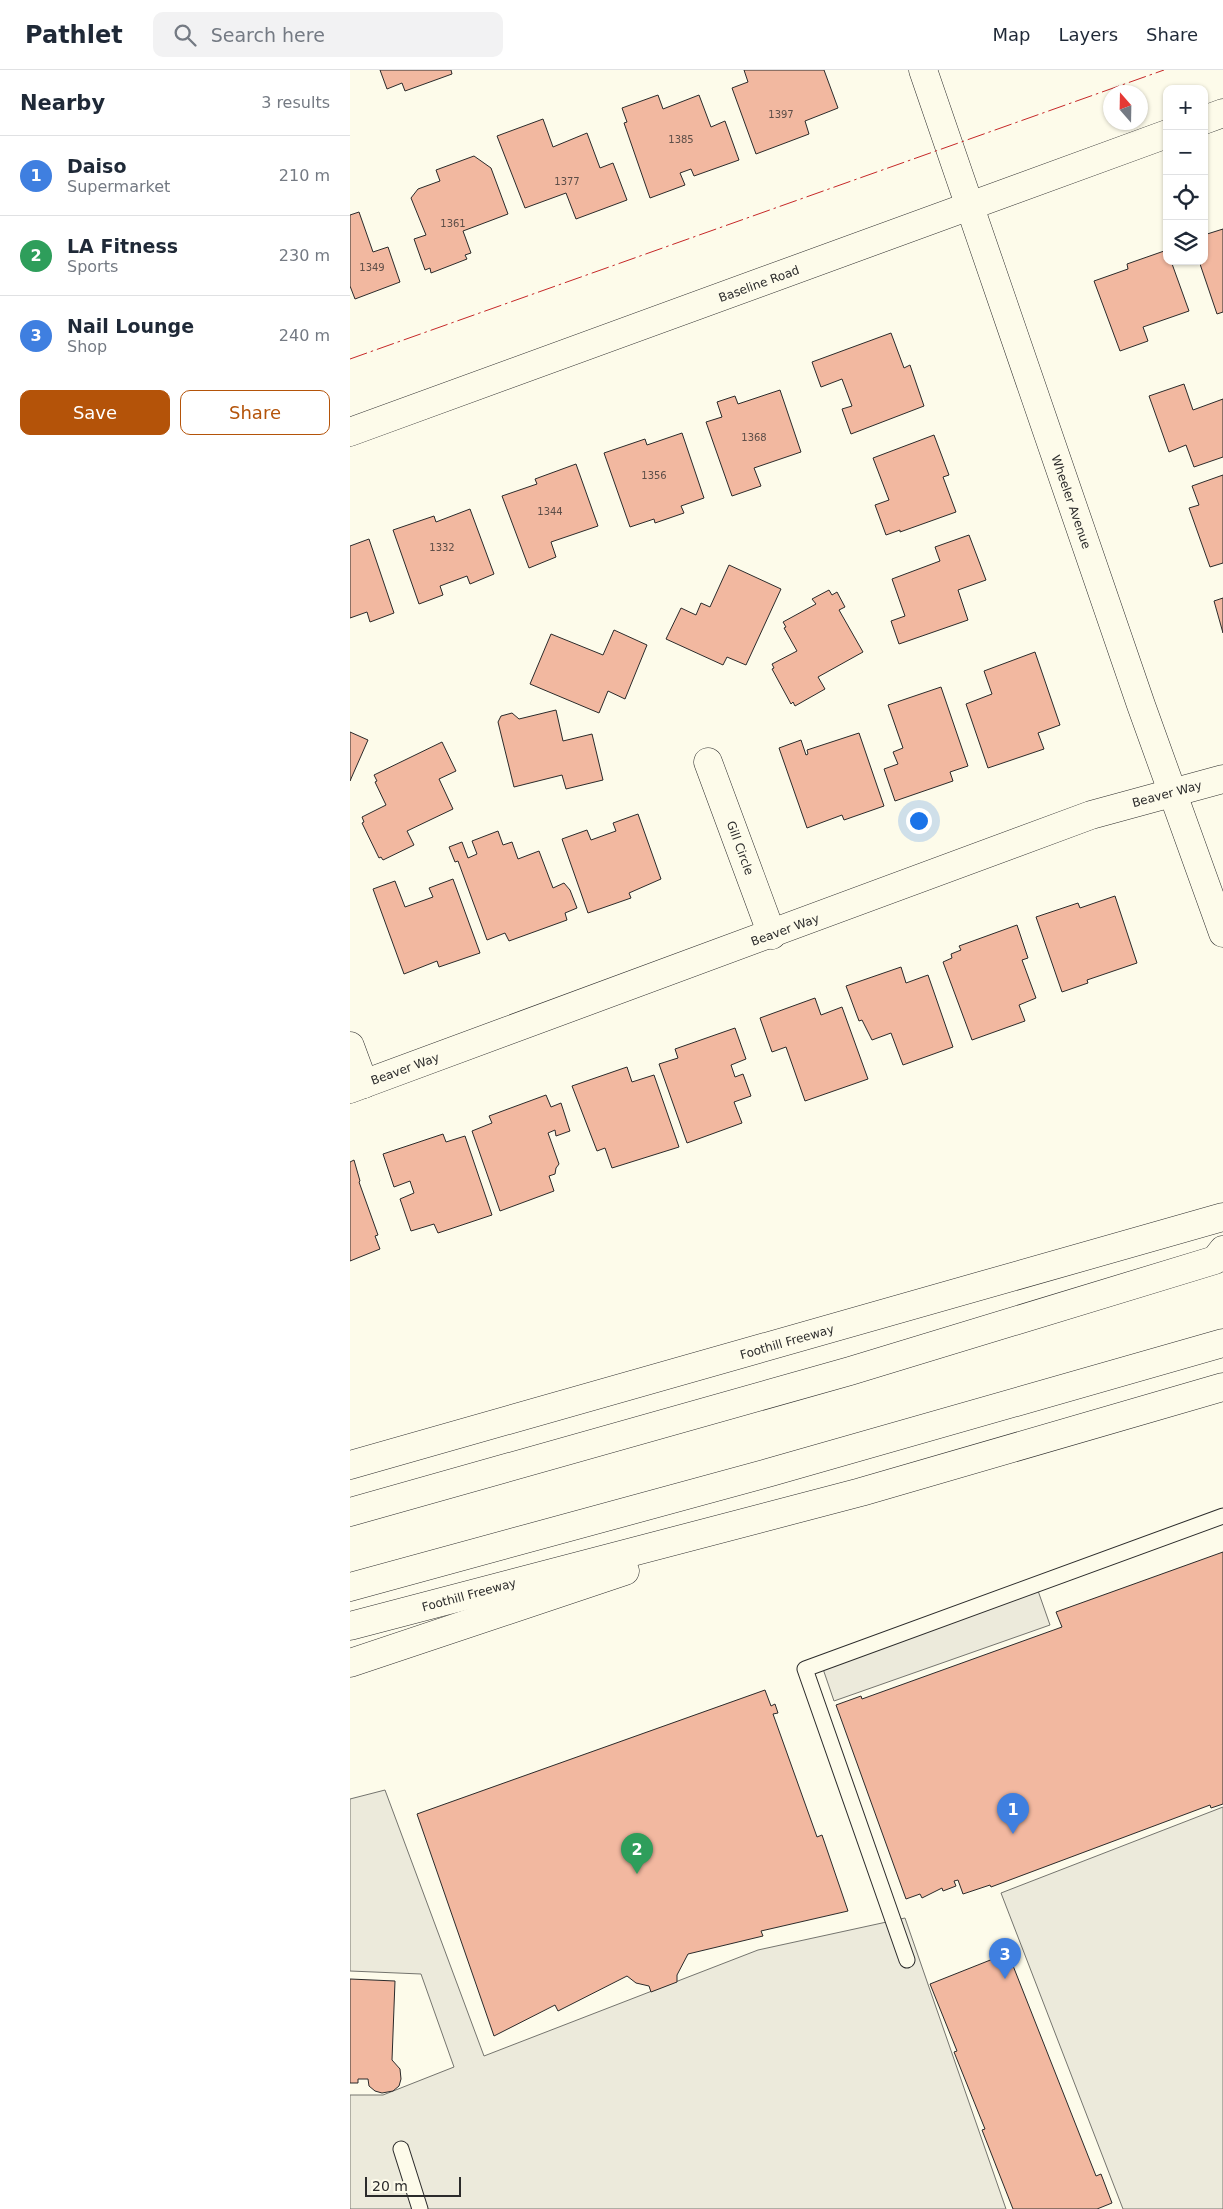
<!DOCTYPE html>
<html lang="en">
<head>
<meta charset="utf-8">
<style>
  :root { --surface:#fff; --page:#f2f2f3; --text:#1f2937; --muted:#747a83; --line:#e0e1e3; --accent:#b45309 }
  body { margin:0; font-family:"DejaVu Sans",sans-serif; background:var(--page); color:var(--text) }
  .controls { position:absolute; right:15px; top:15px; display:grid; overflow:hidden; border-radius:10px; box-shadow:0 1px 4px #0004 }
  .controls button { width:45px; height:45px; display:grid; place-items:center; padding:0; border:0; border-bottom:1px solid var(--line); background:var(--surface); color:var(--text); font:25px sans-serif }
  .compass { position:absolute; left:753px; top:15px; width:45px; height:45px; border-radius:50%; background:var(--surface); box-shadow:0 1px 4px #0004; rotate:340deg }
  .scale { position:absolute; left:15px; bottom:12px; width:96px; box-sizing:border-box; padding-left:5px; border:2px solid #2b2b2b; border-top:0; font-size:14px; line-height:18px; white-space:nowrap; color:#2b2b2b; -webkit-text-stroke:4px #fdfbea; paint-order:stroke }
  .you { position:absolute; left:568px; top:750px; width:18px; height:18px; margin:-12px; border:4px solid #fff; border-radius:50%; background:#1a73e8; box-shadow:0 0 0 8px #1a73e833 }
  .badge { display:grid; place-items:center; width:32px; height:32px; border-radius:50%; background:var(--accent); color:#fff; font-size:16px; font-weight:700 }
  .pin { position:absolute; translate:-50% -41px; filter:drop-shadow(0 1px 2px #0008) }
  .pin::after { content:''; position:absolute; top:26px; width:18px; height:15px; background:inherit; clip-path:polygon(0 0,100% 0,50% 100%) }
  .list { margin:0; padding:0; list-style:none }
  h2 { display:flex; justify-content:space-between; align-items:center; height:65px; margin:0; padding:0 20px; font-size:21px }
  h2 small { font-size:16px; font-weight:400; color:var(--muted) }
  .list li { display:grid; grid-template-columns:32px 1fr auto; gap:15px; align-items:center; box-sizing:border-box; height:80px; padding:0 20px; border-top:1px solid var(--line) }
  .list b { display:block; font-size:19px; white-space:nowrap }
  .list p { margin:0; font-size:16px; white-space:nowrap; color:var(--muted) }
  .list em { font-size:16px; font-style:normal; color:var(--muted) }
  .actions { display:flex; gap:10px; padding:15px 20px }
  .actions a { flex:1; padding:11px 0; border:1px solid var(--accent); border-radius:10px; text-align:center; font-size:18px; color:var(--accent) }
  .actions .main { background:var(--accent); color:#fff }
  .icon { flex:none; width:28px; height:28px; fill:none; stroke:currentColor; stroke-width:2; stroke-linecap:round; stroke-linejoin:round }
  .map { position:relative; flex:none; width:873px; height:2139px; overflow:hidden }
  header { display:flex; align-items:center; gap:30px; box-sizing:border-box; height:70px; padding:0 25px; background:var(--surface); border-bottom:1px solid var(--line) }
  header strong { font-size:24px }
  nav { display:flex; gap:28px; margin-inline-start:auto; font-size:18px }
  .search { width:350px; height:45px; background:var(--page); display:flex; align-items:center; gap:12px; box-sizing:border-box; padding:0 18px; border-radius:10px; color:var(--muted); font-size:19px }
  main { display:flex }
  aside { flex:1; background:var(--surface) }
  .map>svg:first-child { display:block }
</style>
</head>
<body>
<header>
<strong>Pathlet</strong>
<div class="search"><svg class="icon" aria-label="search" viewBox="0 0 24 24"><circle cx="10" cy="10" r="6"/><path d="M15 15l6 6"/></svg>Search here</div>
<nav><a>Map</a><a>Layers</a><a>Share</a></nav>
</header>
<main>
<aside>
<h2>Nearby<small>3 results</small></h2>
<ul class="list">
<li><span class="badge" style="background:#3f7fe0">1</span><div><b>Daiso</b><p>Supermarket</p></div><em>210 m</em></li>
<li><span class="badge" style="background:#2e9e5b">2</span><div><b>LA Fitness</b><p>Sports</p></div><em>230 m</em></li>
<li><span class="badge" style="background:#3f7fe0">3</span><div><b>Nail Lounge</b><p>Shop</p></div><em>240 m</em></li>
</ul>
<div class="actions"><a class="main">Save</a><a>Share</a></div>
</aside>
<div class="map">
<svg width="873" height="2139" viewBox="0 0 873 2139">
  <rect width="100%" height="100%" fill="#fdfbea"/>
  <g fill="#eceadb" stroke="#74746e">
    <polygon points="686,1515 700,1555 484,1631 471,1593"/>
    <polygon points="35,1720 134,1986 408,1880 555,1848 656,2139 0,2139 0,2025 33,2025 104,1997 71,1904 0,1901 0,1729"/>
    <polygon points="873,1737 873,2139 773,2139 651,1823"/>
  </g>
  <g fill="#f2b8a0" stroke="#2b2b2b">
    <polygon points="30,0 101,0 102,4 55,21 52,13 37,19"/>
    <polygon points="394,0 474,0 488,38 455,51 459,64 406,84 382,18 398,12"/>
    <polygon points="308,25 313,39 349,25 361,57 375,51 389,90 344,106 341,99 330,103 335,115 300,128 274,53 277,52 272,38"/>
    <polygon points="193,49 203,77 237,63 250,98 263,93 277,130 226,149 216,123 175,138 147,66"/>
    <polygon points="124,86 141,98 158,144 113,161 121,183 115,185 117,189 81,203 80,198 75,200 64,169 76,165 61,128 68,119 90,111 86,100"/>
    <polygon points="9,142 23,182 38,177 50,212 5,229 0,216 0,145"/>
    <polygon points="873,159 873,242 867,244 849,191 854,191 854,165"/>
    <polygon points="817,180 817,191 821,191 839,241 793,257 798,271 770,281 744,211 778,199 777,194"/>
    <polygon points="541,263 554,298 560,295 574,336 501,364 492,339 502,336 492,309 471,317 462,292"/>
    <polygon points="834,314 843,340 873,329 873,387 844,397 836,375 819,382 799,326"/>
    <polygon points="430,320 451,382 404,398 411,416 382,426 356,352 372,347 367,332 385,326 388,334"/>
    <polygon points="332,363 354,428 331,436 334,443 305,453 304,449 280,457 254,383 295,369 297,375"/>
    <polygon points="584,365 599,405 593,407 606,442 550,462 550,460 536,465 525,435 539,430 523,388"/>
    <polygon points="226,394 248,456 201,472 206,487 179,498 152,426 187,414 185,409"/>
    <polygon points="873,405 873,493 860,497 839,438 849,435 842,416"/>
    <polygon points="120,439 144,504 120,514 117,506 90,516 93,525 69,534 43,460 84,446 86,452"/>
    <polygon points="619,465 636,510 608,520 618,550 549,574 541,551 555,546 542,509 590,491 585,477"/>
    <polygon points="19,469 44,543 20,552 17,542 0,548 0,476"/>
    <polygon points="379,495 431,519 396,595 377,587 373,595 316,569 331,538 346,545 351,533 360,537"/>
    <polygon points="479,520 482,525 487,522 495,537 489,540 513,582 468,607 475,619 445,636 443,632 441,634 422,599 424,598 422,594 447,581 434,558 436,557 433,552 466,534 462,529"/>
    <polygon points="873,528 873,563 864,531"/>
    <polygon points="264,560 297,575 275,629 258,621 249,643 180,614 201,564 253,585"/>
    <polygon points="685,582 710,655 688,663 694,679 638,698 616,634 642,624 634,601"/>
    <polygon points="591,617 618,696 600,702 603,711 545,731 534,699 548,694 543,682 553,678 538,635"/>
    <polygon points="206,640 213,671 242,664 253,710 216,719 212,705 164,717 148,652 151,646 162,643 169,649"/>
    <polygon points="0,662 18,670 0,711"/>
    <polygon points="509,663 534,736 494,750 492,745 457,758 429,678 451,670 456,685 458,684 457,680"/>
    <polygon points="92,672 106,701 89,709 103,739 57,761 64,775 33,790 31,787 29,788 12,753 14,752 12,747 36,735 25,712 27,711 24,705"/>
    <polygon points="288,744 311,809 279,823 281,828 238,843 212,769 237,760 241,770 266,761 263,753"/>
    <polygon points="148,761 153,775 162,772 168,789 189,781 203,818 214,813 220,820 227,838 215,843 217,850 159,871 155,863 137,870 108,791 105,792 99,777 112,772 118,788 127,784 122,771"/>
    <polygon points="103,809 130,883 89,897 87,891 54,904 23,819 45,811 55,837 83,827 79,818"/>
    <polygon points="765,826 787,893 737,910 738,913 712,922 686,847 728,833 730,838"/>
    <polygon points="667,855 678,888 672,890 686,928 669,935 675,951 622,970 593,892 602,888 601,884 611,880 609,876"/>
    <polygon points="551,897 556,913 578,905 603,977 553,995 541,963 522,970 512,950 509,951 496,916"/>
    <polygon points="465,928 471,945 492,937 518,1009 455,1031 436,977 422,982 410,948"/>
    <polygon points="385,958 396,989 381,995 385,1007 393,1004 401,1026 384,1032 392,1053 337,1073 309,994 328,988 325,979"/>
    <polygon points="277,997 282,1012 304,1005 329,1077 262,1098 255,1078 247,1081 222,1016"/>
    <polygon points="196,1025 201,1037 211,1033 220,1061 206,1066 205,1060 198,1063 209,1094 206,1098 205,1104 199,1106 204,1121 150,1141 122,1061 142,1053 139,1046"/>
    <polygon points="93,1064 96,1072 115,1066 142,1145 88,1163 84,1154 61,1161 50,1129 64,1123 60,1111 44,1117 33,1084"/>
    <polygon points="4,1090 10,1111 9,1112 28,1165 25,1166 30,1179 0,1191 0,1092"/>
    <polygon points="873,1482 873,1734 861,1738 860,1735 641,1817 640,1815 613,1824 608,1810 604,1811 606,1816 593,1821 592,1818 572,1828 570,1824 556,1829 486,1635 511,1626 512,1629 712,1557 706,1542"/>
    <polygon points="415,1620 421,1636 425,1634 428,1643 423,1644 467,1767 472,1765 498,1841 411,1861 413,1866 338,1884 327,1905 327,1912 301,1922 299,1916 286,1913 277,1906 208,1941 205,1935 144,1966 67,1744"/>
    <polygon points="658,1883 746,2106 751,2104 762,2133 747,2139 663,2139 632,2060 635,2059 604,1982 607,1981 580,1914"/>
    <polygon points="0,1909 45,1911 42,1990 50,1999 51,2009 49,2016 43,2021 32,2023 25,2021 19,2016 18,2009 8,2009 8,2013 0,2013"/>
  </g>
  <g fill="none" stroke-linecap="round" stroke-linejoin="round">
    <g stroke="#2b2b2b" stroke-width="17">
      <g id="lane">
        <polyline points="557,1890 455,1599 873,1446"/>
        <polyline points="51,2079 70,2139"/>
      </g>
    </g>
    <g stroke="#2b2b2b" stroke-width="29">
      <g id="street">
        <polyline points="358,692 422,865"/>
        <polyline points="0,976 14,1014"/>
        <polyline points="0,1019 741,745 873,709"/>
      </g>
    </g>
    <g stroke="#2b2b2b" stroke-width="29">
      <polyline id="secondary" points="573,0 791,635 873,863"/>
    </g>
    <g stroke="#2b2b2b" stroke-width="29">
      <g id="primary">
        <polyline points="854,50 873,43"/>
        <polyline points="0,362 817,64"/>
      </g>
    </g>
    <g stroke="#2b2b2b" stroke-width="29">
      <g id="highway">
        <polyline points="0,1395 873,1147"/>
        <polyline points="0,1442 500,1301 865,1190 873,1180"/>
        <polyline points="0,1517 421,1402 873,1273"/>
        <polyline points="0,1556 511,1422 873,1317"/>
        <polyline points="0,1593 275,1501"/>
      </g>
    </g>
    <use href="#lane" stroke="#fdfbea" stroke-width="15"/>
    <use href="#street" stroke="#fdfbea" stroke-width="28"/>
    <use href="#secondary" stroke="#fdfbea" stroke-width="28"/>
    <use href="#primary" stroke="#fdfbea" stroke-width="28"/>
    <use href="#highway" stroke="#fdfbea" stroke-width="28"/>
    <polyline stroke="#c62828" stroke-width="1" stroke-dasharray="18 4 2.5 4" stroke-linecap="butt" points="0,289 814,0"/>
  </g>
  <g text-anchor="middle" stroke-width="4" stroke-linejoin="round" paint-order="stroke">
    <g font-size="10" fill="#5d4e48">
      <text x="431" y="48">1397</text>
      <text x="331" y="73">1385</text>
      <text x="217" y="115">1377</text>
      <text x="103" y="157">1361</text>
      <text x="22" y="201">1349</text>
      <text x="404" y="371">1368</text>
      <text x="304" y="409">1356</text>
      <text x="200" y="445">1344</text>
      <text x="92" y="481">1332</text>
    </g>
    <g font-size="12" fill="#2b2b2b" stroke="#fdfbea">
      <text transform="translate(409 214) rotate(-20)" y="4">Baseline Road</text>
      <text transform="translate(721 432) rotate(71)" y="4">Wheeler Avenue</text>
      <text transform="translate(817 724) rotate(-15)" y="4">Beaver Way</text>
      <text transform="translate(390 778) rotate(70)" y="4">Gill Circle</text>
      <text transform="translate(435 860) rotate(-20)" y="4">Beaver Way</text>
      <text transform="translate(55 999) rotate(-20)" y="4">Beaver Way</text>
      <text transform="translate(437 1272) rotate(-16)" y="4">Foothill Freeway</text>
      <text transform="translate(119 1525) rotate(-15)" y="4">Foothill Freeway</text>
    </g>
  </g>
</svg>
<div class="controls">
<button>+</button>
<button>−</button>
<button><svg class="icon" aria-label="locate" viewBox="0 0 24 24"><circle cx="12" cy="12" r="6"/><path d="M12 2v4M12 18v4M2 12h4M18 12h4"/></svg></button>
<button><svg class="icon" aria-label="layers" viewBox="0 0 24 24"><path d="M12 4l9 5-9 5-9-5zM3 14l9 5 9-5"/></svg></button>
</div>
<svg class="compass" viewBox="-18 -18 36 36"><path d="M0-13l5 13h-10z" fill="#e53935"/><path d="M0 13l5-13h-10z" fill="#747a83"/></svg>
<div class="scale">20 m</div>
<div class="you"></div>
<div class="pin badge" style="left:663px;top:1764px;background:#3f7fe0">1</div>
<div class="pin badge" style="left:287px;top:1804px;background:#2e9e5b">2</div>
<div class="pin badge" style="left:655px;top:1909px;background:#3f7fe0">3</div>
</div>
</main>
</body>
</html>
